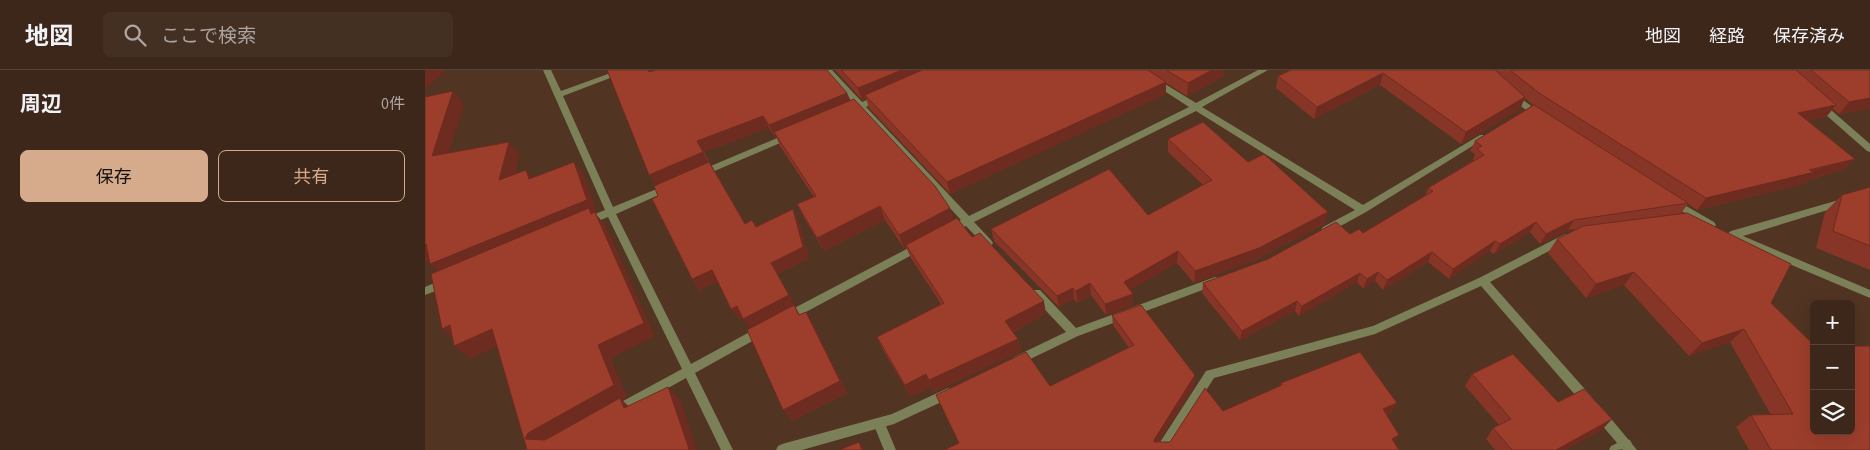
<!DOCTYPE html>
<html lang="ja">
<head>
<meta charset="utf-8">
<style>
  :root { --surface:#3d271a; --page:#442f23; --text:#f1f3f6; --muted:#ada5a2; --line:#564439; --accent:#d6ab8b }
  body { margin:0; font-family:"Source Sans 3","Noto Sans JP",sans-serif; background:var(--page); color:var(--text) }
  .controls { position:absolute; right:15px; bottom:15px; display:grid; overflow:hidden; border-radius:8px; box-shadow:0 5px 20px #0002 }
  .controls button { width:45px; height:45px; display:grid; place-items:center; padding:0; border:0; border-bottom:1px solid var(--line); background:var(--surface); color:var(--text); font:25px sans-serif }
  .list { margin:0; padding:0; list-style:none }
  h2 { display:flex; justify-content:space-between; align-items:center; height:65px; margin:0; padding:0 20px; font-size:21px }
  h2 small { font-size:16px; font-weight:400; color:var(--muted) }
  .actions { display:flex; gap:10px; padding:15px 20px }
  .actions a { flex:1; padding:11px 0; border:1px solid var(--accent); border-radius:8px; text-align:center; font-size:18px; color:var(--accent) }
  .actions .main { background:var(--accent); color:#111 }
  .icon { flex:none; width:28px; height:28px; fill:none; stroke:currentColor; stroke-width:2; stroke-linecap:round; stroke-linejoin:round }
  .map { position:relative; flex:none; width:1445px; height:380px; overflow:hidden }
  header { display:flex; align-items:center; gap:30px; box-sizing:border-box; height:70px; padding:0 25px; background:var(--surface); border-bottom:1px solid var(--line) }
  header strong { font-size:24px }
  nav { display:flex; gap:28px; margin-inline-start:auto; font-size:18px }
  .search { width:350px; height:45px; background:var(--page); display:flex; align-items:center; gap:12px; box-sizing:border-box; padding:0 18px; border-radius:8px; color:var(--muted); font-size:19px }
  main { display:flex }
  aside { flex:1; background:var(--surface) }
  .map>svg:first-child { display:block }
</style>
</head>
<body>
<header>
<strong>地図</strong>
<div class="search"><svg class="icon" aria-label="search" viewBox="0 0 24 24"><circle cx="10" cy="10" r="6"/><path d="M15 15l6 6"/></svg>ここで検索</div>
<nav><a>地図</a><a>経路</a><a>保存済み</a></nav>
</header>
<main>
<aside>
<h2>周辺<small>0件</small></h2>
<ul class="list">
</ul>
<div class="actions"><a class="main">保存</a><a>共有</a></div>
</aside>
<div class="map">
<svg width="1445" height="380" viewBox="0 0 1445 380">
  <rect width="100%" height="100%" fill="#513422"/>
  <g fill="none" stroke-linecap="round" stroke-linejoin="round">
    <g fill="#7c8058" fill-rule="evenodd">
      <polygon points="454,348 458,349 471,380 459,380 448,353 450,349"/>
      <path d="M1201,369l4,1 2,4c-4,6 -15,6 -23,6l2,-4z"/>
    </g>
    <g fill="#7c8058" fill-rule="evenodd">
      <polygon points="118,0 126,0 136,21 194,0 206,0 138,26 188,137 239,116 242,115 247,118 245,120 191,144 266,294 332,258 336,257 340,258 341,261 340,264 270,303 308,380 296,380 261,308 195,345 191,346 187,345 185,341 187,337 257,299 183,147 161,156 156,152 158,149 180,140"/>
      <polygon points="398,0 407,0 437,32 451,26 457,26 457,30 441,37 544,146 764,37 707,0 717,0 771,33 833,0 843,0 777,37 938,135 1055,65 1061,65 1062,67 941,142 901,164 896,160 898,157 930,140 771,41 549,152 566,170 568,173 566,176 560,176 541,156 528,163 522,163 520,160 522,157 536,150 434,40 424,44 421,43 421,39 430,35"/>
      <polygon points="1087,22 1116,43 1116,47 1110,47 1084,27 1084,23"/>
      <polygon points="1395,32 1398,33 1445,74 1445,82 1442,81 1392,37 1392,33"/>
      <polygon points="364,63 368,66 367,68 280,105 274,105 272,103 274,101"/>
      <polygon points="1445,121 1445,127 1318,166 1445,220 1445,228 1303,168 1301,165 1306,161"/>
      <polygon points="1249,129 1289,152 1291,155 1289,158 1283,158 1246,134 1244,132 1246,130"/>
      <polygon points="1140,164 1143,165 1145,168 1143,171 1065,212 1166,326 1168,330 1166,334 1162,335 1158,334 1056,216 950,264 789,308 743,380 730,380 781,301 948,256 1054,208"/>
      <polygon points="495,172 500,176 498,179 366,250 362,251 358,250 357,247 358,244"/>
      <polygon points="790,207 794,208 795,211 794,214 653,266 597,293 593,295 589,293 587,290 589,287 641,262 607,226 606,223 607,220 615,220 651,258"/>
      <polygon points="19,209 23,210 24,213 23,216 0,225 0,217"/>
      <polygon points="523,318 527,319 529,323 527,327 469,354 377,380 351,380 353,376 357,374 467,344"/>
      <polygon points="1174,338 1178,339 1212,380 1198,380 1170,347 1168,343 1170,339"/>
    </g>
  </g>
  <g fill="#873526">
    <polygon points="410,0 799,0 799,6 762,26 741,13 741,24 525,124 444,38 441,28 437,30"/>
    <polygon points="866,0 1445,0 1445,38 1414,44 1408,39 1401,47 1383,51 1430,89 1418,100 1383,110 1379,114 1272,140 1263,134 1256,143 1346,233 1445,380 1324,380 1311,357 1326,345 1346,345 1305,272 1264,286 1199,215 1161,228 1123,183 1132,169 1152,159 1143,160 1115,174 1105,162 1069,184 1065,181 1024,209 1003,192 958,220 950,211 938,219 932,212 874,246 870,241 815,270 777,223 778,213 925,164 938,163 1000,126 1003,118 1049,90 1048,90 1050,84 1045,81 1050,71 1108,35 1100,28 1095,39 1036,74 955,15 889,49 851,18 853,6"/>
    <polygon points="225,2 422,23 425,30 528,150 547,167 621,244 588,262 593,269 596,281 509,322 506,316 486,327 458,280 452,267 516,234 486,188 481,177 479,178 460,150 399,181 379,148 372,134 389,127 355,76 351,66 350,67 344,58 279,82 320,154 331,157 368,139 373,150 384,188 352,204 375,245 388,254 422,323 366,351 325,258 317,247 314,249 306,239 293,211 274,220 267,209 233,126 231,115"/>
    <polygon points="743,69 823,92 900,154 832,189 769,213 752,193 705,220 708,224 708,235 681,245 666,225 652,233 649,229 634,237 569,171 566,159 723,145 778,115 743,82"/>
    <polygon points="1445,117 1445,200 1391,178 1400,142 1417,125"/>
    <polygon points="687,245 770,315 733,372 745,372 798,341 855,316 856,313 967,343 962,345 970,373 534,373 511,325 625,316 704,278 688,255"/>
    <polygon points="1047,304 1133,332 1177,360 1140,380 1070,380 1061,369 1068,358 1074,355 1040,316"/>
  </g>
  <g fill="#6e2b1f">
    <polygon points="0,0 21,0 0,20"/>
    <polygon points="477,0 508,0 440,25 441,28 437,30 433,18"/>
    <polygon points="787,0 799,0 799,6 762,26 763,13"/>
    <polygon points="958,3 955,15 889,49 892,37"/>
    <polygon points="741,12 741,24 525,124 522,112"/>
    <polygon points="28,21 39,35 19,99 7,86"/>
    <polygon points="422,23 427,34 349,62 351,66 350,67 344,55"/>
    <polygon points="1100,27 1095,39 1036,74 1041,62"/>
    <polygon points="1445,28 1445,38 1414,44 1424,32"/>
    <polygon points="1411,35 1401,47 1363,55 1373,43"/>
    <polygon points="338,46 344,58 279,82 272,71"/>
    <polygon points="84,72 95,85 85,123 74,110"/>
    <polygon points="278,82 285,94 232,116 224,105"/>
    <polygon points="1430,89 1418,100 1383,110 1379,114 1272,140 1281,128"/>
    <polygon points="149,92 159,105 172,142 170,143 181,156 230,266 186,288 202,327 197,330 208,340 118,374 100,369 103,363 189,315 19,207 5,194"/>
    <polygon points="101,100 112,113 104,109"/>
    <polygon points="455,136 460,150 399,181 392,168"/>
    <polygon points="525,138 529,151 479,178 474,165"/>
    <polygon points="368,139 373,150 384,188 352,204 370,236 326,260 318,249 346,193"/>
    <polygon points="903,142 900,154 832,189 769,213 770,201"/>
    <polygon points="1149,150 1143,160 1115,174 1121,164"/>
    <polygon points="1111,152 1105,162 1069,184 1075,174"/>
    <polygon points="1070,171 1065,181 1024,209 1028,199"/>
    <polygon points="1,174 15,187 0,193 0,175"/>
    <polygon points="753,181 752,193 699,224 699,212"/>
    <polygon points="1007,182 1003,192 958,220 962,210"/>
    <polygon points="287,200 295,210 274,220 267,209"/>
    <polygon points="953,202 950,211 938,219 942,209"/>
    <polygon points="1209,202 1199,215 1161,228 1171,214"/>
    <polygon points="935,203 932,212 874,246 877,236"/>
    <polygon points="665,213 666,225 652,233 651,221"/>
    <polygon points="648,218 649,229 634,237 632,226"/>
    <polygon points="708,224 708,235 681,245 680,234"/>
    <polygon points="619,231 621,244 583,264 580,251"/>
    <polygon points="872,231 870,241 815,270 817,261"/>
    <polygon points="312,236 320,246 314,249 306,239"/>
    <polygon points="381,242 388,254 422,323 366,351 358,340"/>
    <polygon points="25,255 33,272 17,259"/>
    <polygon points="67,259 82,272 45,289 29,276"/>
    <polygon points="1319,259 1305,272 1264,286 1277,273"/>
    <polygon points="593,269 596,281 509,322 504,310"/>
    <polygon points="501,304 506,316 486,327 480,315"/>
    <polygon points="770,305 770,315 728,379 729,370"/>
    <polygon points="243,317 255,330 272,380 263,380"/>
    <polygon points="972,333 967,343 954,348 958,339"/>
    <polygon points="1187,349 1177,360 1140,380 1131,380"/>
    <polygon points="974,365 970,374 967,369"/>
    <polygon points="434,372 439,378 439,380 437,380"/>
  </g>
  <g fill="#9d3e2c" stroke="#6e2b1f">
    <polygon points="182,0 223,0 224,2 231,0 402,0 422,23 344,55 338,46 272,71 278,82 224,105"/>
    <polygon points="416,0 477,0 433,18"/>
    <polygon points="497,0 723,0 741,12 522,112 440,25"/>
    <polygon points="741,0 787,0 763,13"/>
    <polygon points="866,0 1070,0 1100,27 1041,62 958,3 892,37 853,6"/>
    <polygon points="1085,0 1371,0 1411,35 1373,43 1430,89 1384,100 1390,102 1281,128 1114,23"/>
    <polygon points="1386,0 1445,0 1445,28 1424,32"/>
    <polygon points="28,21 7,86 84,72 74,110 101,100 104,109 149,92 162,130 5,194 1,174 0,175 0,27"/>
    <polygon points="429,29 510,116 525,138 474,165 455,136 392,168 372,134 391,126 349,62"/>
    <polygon points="1109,35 1263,133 1149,150 1121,164 1111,152 1075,174 1070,171 1028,199 1007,182 962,210 953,202 942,209 935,203 877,236 872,231 817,261 778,213 843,189 911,152 925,164 934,159 938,163 1008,121 1003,118 1059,85 1052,79 1057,76 1050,71"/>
    <polygon points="778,52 823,92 839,84 903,142 834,178 770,201 753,181 699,212 708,224 680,234 665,213 651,221 648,218 632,226 566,159 684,99 723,145 787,110 743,69"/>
    <polygon points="284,92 320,154 327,150 331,157 368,139 378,177 346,193 364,225 318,249 312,236 306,239 287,200 267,209 227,129 233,126 229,116"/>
    <polygon points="1445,117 1445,176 1408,161 1417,125"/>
    <polygon points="164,138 166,144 170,142 219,253 173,275 189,315 103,363 100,369 120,370 195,328 199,338 243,317 264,379 263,380 102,380 67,259 29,276 25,255 17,259 6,204"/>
    <polygon points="1262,143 1366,194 1346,233 1389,275 1389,361 1426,361 1426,276 1445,276 1445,380 1346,380 1326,345 1368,344 1319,259 1277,273 1209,202 1171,214 1132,169 1158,156"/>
    <polygon points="532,148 547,167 555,163 619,231 580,251 593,269 504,310 501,304 480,315 452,267 519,233 481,175"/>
    <polygon points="369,235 374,245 381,242 415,311 358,340 322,260"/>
    <polygon points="716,235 770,305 729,370 729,372 745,372 780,318 798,341 857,315 856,313 935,282 972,333 958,339 974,365 967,369 974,380 519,380 534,373 511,325 601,282 625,316 709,275 687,245"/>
    <polygon points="1088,284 1133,332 1159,319 1187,349 1131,380 1087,380 1068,358 1086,349 1047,304"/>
    <polygon points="434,372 437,380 414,380"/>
  </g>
</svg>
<div class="controls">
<button>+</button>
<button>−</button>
<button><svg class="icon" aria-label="layers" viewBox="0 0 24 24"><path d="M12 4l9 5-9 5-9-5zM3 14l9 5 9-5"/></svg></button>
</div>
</div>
</main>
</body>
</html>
